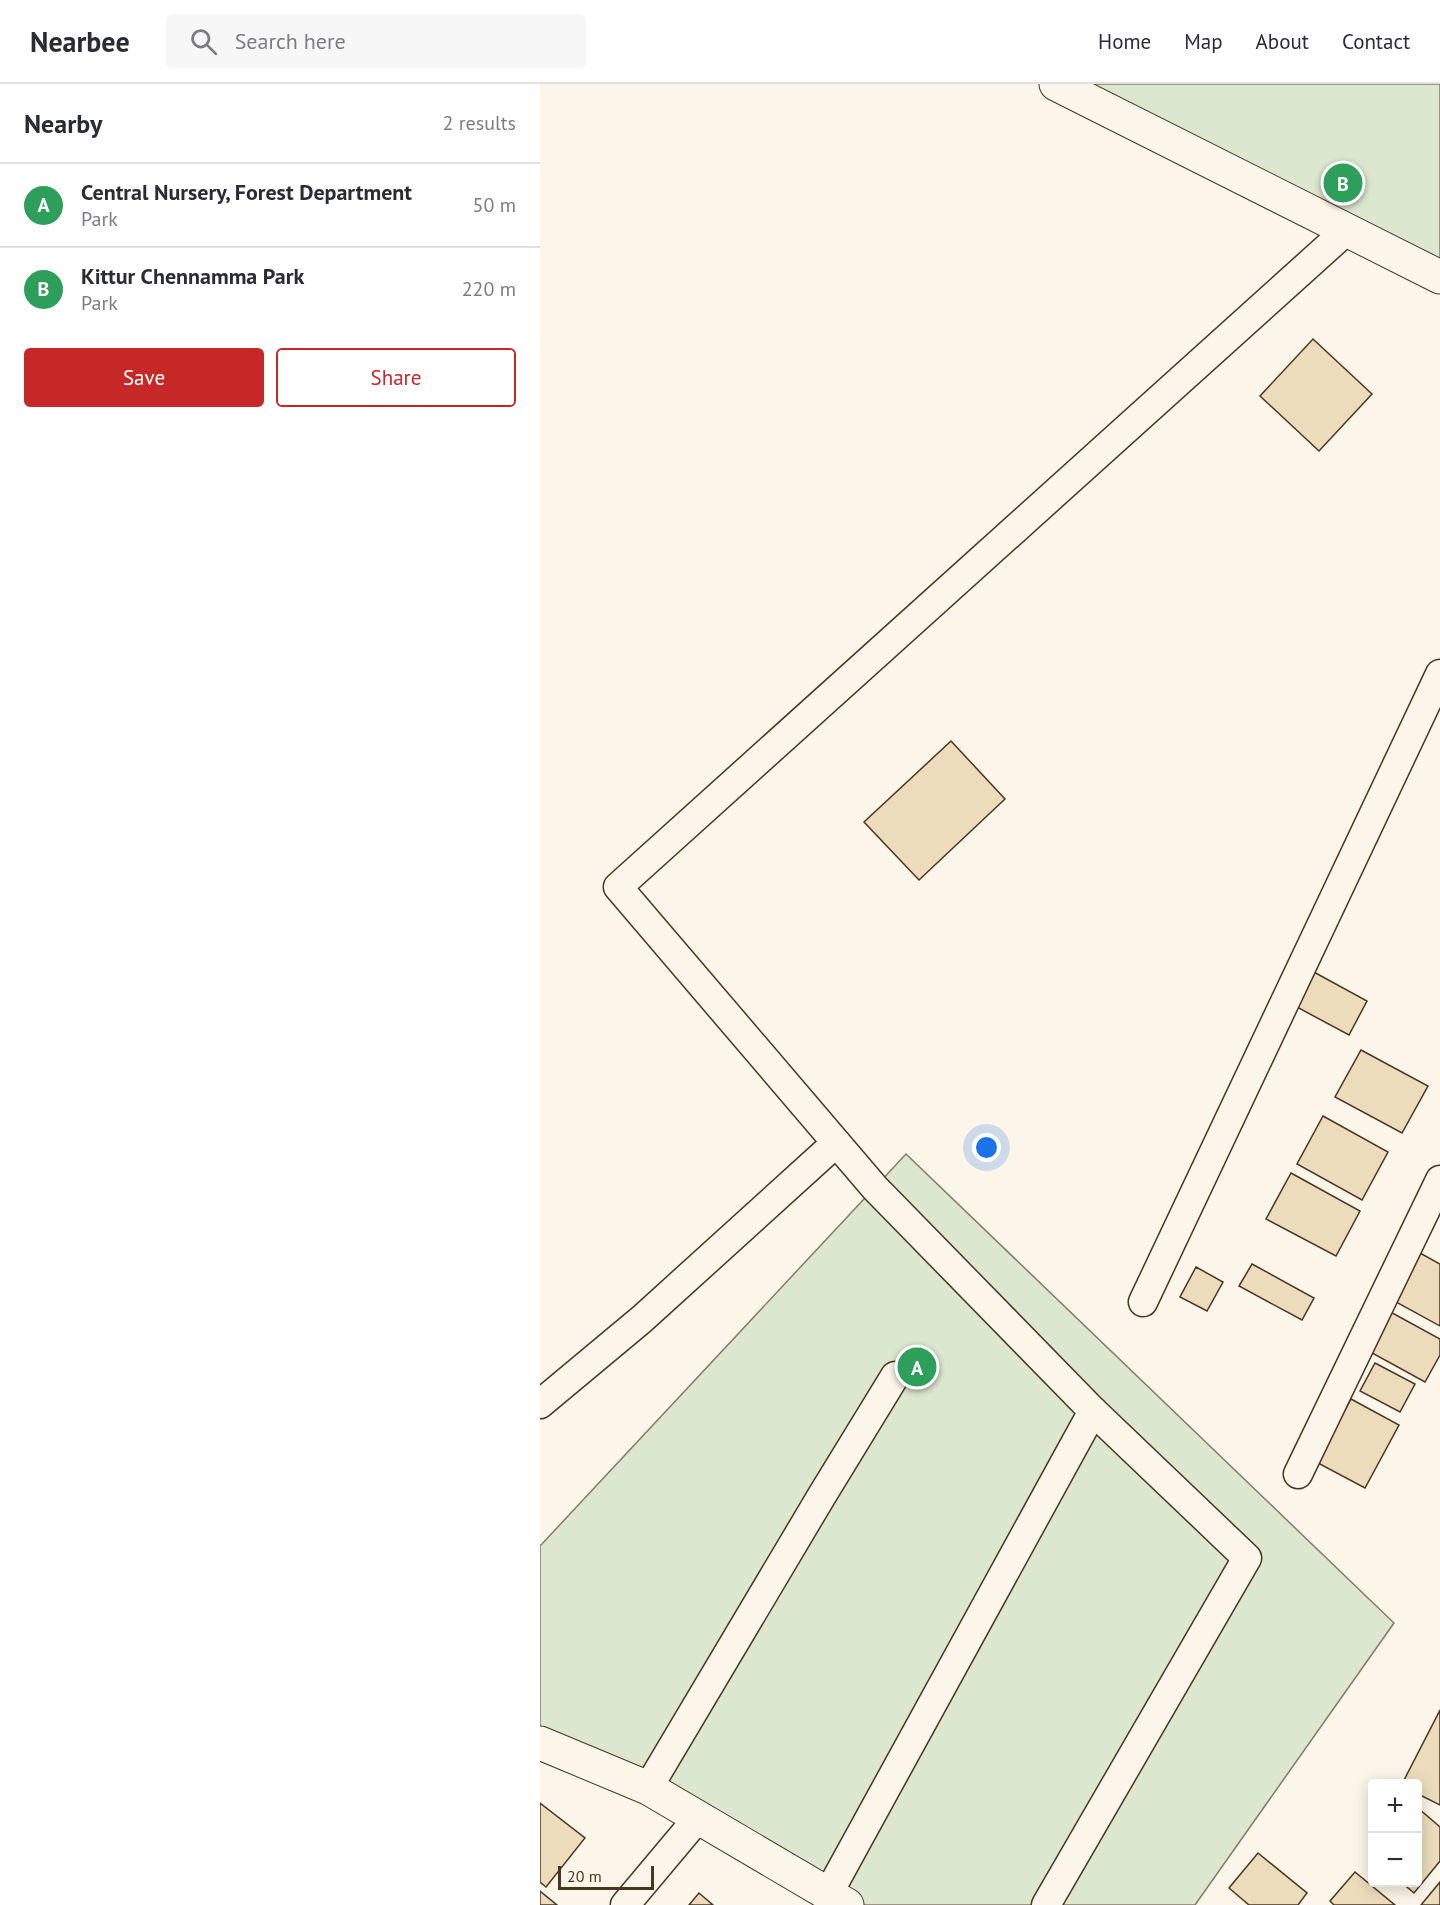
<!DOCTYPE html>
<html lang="en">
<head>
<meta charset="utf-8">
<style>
  :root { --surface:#fff; --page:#f7f7f7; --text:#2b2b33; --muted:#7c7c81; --line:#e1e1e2; --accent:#c62828 }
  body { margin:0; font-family:"PT Sans",sans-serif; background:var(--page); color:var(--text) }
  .controls { position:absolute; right:18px; bottom:18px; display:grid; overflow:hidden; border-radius:6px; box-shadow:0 3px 15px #0003 }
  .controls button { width:54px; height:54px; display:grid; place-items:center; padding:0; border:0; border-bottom:2px solid var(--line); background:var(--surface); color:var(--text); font:30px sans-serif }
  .scale { position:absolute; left:18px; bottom:15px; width:96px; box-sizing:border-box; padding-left:6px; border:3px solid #4a3520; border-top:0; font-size:16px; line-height:21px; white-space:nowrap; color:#4a3520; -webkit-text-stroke:4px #fbf6e9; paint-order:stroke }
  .you { position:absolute; left:447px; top:1064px; width:21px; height:21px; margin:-15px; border:4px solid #fff; border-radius:50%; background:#1a73e8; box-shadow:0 0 0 9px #1a73e833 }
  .badge { display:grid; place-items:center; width:39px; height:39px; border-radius:50%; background:var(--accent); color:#fff; font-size:20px; font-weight:700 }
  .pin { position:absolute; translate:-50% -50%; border:3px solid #fff; box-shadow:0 2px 6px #0006 }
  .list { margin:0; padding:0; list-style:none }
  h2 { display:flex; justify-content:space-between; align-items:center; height:78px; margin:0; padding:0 24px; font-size:26px }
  h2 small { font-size:20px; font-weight:400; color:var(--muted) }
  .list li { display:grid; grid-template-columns:39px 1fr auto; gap:18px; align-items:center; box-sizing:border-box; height:84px; padding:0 24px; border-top:2px solid var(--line) }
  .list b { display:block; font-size:22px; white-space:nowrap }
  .list p { margin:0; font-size:20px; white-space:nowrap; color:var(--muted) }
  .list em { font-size:20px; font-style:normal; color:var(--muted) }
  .actions { display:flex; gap:12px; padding:18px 24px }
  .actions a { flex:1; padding:14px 0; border:2px solid var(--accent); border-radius:6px; text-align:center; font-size:21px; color:var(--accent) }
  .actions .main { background:var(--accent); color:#fff }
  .icon { flex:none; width:33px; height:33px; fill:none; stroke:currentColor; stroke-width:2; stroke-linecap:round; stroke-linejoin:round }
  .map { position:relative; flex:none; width:900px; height:1821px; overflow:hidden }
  header { display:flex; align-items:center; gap:36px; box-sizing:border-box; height:84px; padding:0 30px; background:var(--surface); border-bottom:2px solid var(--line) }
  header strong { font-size:28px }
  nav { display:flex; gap:33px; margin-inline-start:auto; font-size:21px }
  .search { width:420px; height:54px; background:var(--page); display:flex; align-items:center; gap:15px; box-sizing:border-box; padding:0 21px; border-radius:6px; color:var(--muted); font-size:22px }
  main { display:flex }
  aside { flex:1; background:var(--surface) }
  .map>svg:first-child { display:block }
</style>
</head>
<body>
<header>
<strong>Nearbee</strong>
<div class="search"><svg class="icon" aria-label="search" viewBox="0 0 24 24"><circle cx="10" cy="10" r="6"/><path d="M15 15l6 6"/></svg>Search here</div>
<nav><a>Home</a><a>Map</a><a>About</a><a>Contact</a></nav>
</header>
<main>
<aside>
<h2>Nearby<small>2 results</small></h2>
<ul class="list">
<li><span class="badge" style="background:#2e9e5b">A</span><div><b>Central Nursery, Forest Department</b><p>Park</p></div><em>50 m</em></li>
<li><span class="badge" style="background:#2e9e5b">B</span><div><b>Kittur Chennamma Park</b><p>Park</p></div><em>220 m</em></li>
</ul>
<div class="actions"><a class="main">Save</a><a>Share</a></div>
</aside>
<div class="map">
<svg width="900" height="1821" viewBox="0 0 900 1821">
  <rect width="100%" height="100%" fill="#fbf6e9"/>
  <g fill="#dce7d0" stroke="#887966" stroke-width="1.5">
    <polygon points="511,0 900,0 900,198"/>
    <polygon points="366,1070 854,1539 655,1821 307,1821 0,1659 0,1462"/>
  </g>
  <g fill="#ecdcbc" stroke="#4a3520" stroke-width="1.5">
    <polygon points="773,255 832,310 779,367 720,312"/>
    <polygon points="411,657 465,715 379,796 324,738"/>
    <polygon points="761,881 827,917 809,951 742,915"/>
    <polygon points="821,966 888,1002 862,1049 795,1013"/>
    <polygon points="783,1032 848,1068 822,1116 757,1080"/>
    <polygon points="751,1089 820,1127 796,1172 726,1135"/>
    <polygon points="871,1164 900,1180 900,1242 845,1212"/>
    <polygon points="712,1180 774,1214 762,1236 699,1202"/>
    <polygon points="656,1183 683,1198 667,1227 640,1213"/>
    <polygon points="845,1225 900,1255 900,1271 885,1298 823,1264"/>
    <polygon points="835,1279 875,1300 860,1328 820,1307"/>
    <polygon points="811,1315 859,1341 825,1404 776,1378"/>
    <polygon points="900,1626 900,1721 878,1710 878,1700 862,1700"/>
    <polygon points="0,1719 45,1754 6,1803 0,1798"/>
    <polygon points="878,1724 900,1743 900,1777 874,1809 861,1798 878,1798"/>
    <polygon points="718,1769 767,1809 758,1821 709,1821 689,1804"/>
    <polygon points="815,1788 855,1821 794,1821 790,1817"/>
    <polygon points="900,1798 900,1821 881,1821"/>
    <polygon points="0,1807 17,1821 0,1821"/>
    <polygon points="159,1809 173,1821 149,1821"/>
  </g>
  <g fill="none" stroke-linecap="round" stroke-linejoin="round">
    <g stroke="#4a3520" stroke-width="31">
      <g id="street">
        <polyline points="603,1218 900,590"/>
        <polyline points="0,1320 102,1235 296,1059"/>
        <polyline points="758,1390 900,1096"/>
        <polyline points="108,1704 281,1413 355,1292"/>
        <polyline points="288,1810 553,1327 335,1104 78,803 807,146"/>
        <polyline points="85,1821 158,1734"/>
        <polyline points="506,1821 707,1474 553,1327"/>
      </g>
    </g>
    <g stroke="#4a3520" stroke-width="35">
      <g id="secondary">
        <polyline points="516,0 900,193"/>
        <polyline points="0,1659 108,1704 307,1821"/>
      </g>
    </g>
    <use href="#street" stroke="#fbf6e9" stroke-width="28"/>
    <use href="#secondary" stroke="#fbf6e9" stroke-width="33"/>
  </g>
</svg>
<div class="controls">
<button>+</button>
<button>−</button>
</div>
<div class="scale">20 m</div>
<div class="you"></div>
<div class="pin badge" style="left:377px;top:1283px;background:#2e9e5b">A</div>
<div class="pin badge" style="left:803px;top:99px;background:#2e9e5b">B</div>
</div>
</main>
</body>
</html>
